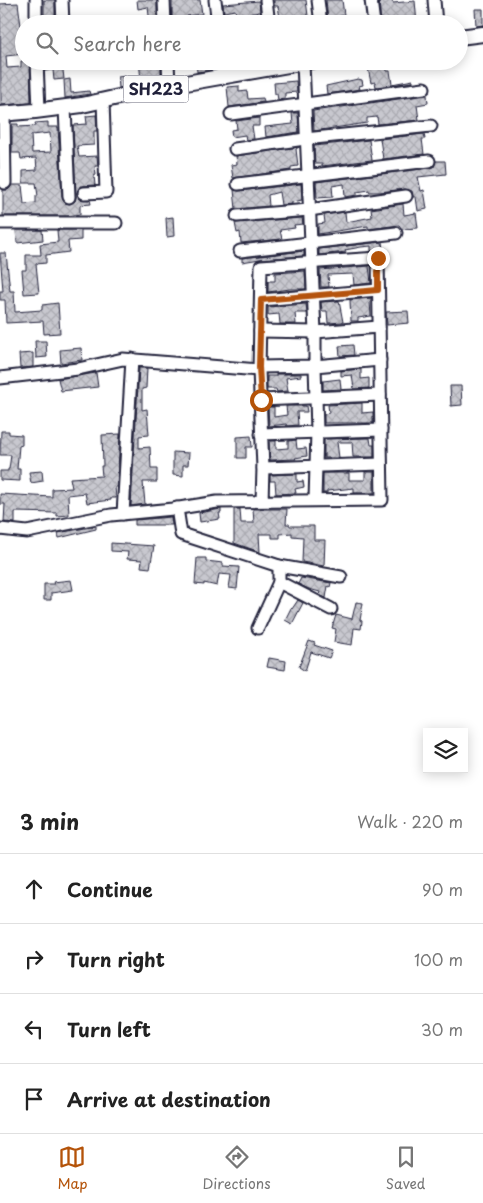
<!DOCTYPE html>
<html lang="en">
<head>
<meta charset="utf-8">
<style>
  :root { --surface:#fff; --page:#f6f6f6; --text:#222; --muted:#767676; --line:#e0e0e0; --accent:#b45309 }
  body { margin:0; font-family:"Playpen Sans",sans-serif; background:var(--page); color:var(--text) }
  .controls { position:absolute; right:15px; bottom:15px; display:grid; overflow:hidden; border-radius:0px; box-shadow:0 2px 12px #0003 }
  .controls button { width:45px; height:45px; display:grid; place-items:center; padding:0; border:0; border-bottom:1px solid var(--line); background:var(--surface); color:var(--text); font:25px sans-serif }
  .stop { position:absolute; width:15px; height:15px; margin:-11px; border:4px solid #b45309; border-radius:50%; background:#fff }
  .stop.end { background:#b45309; border-color:#fff; box-shadow:0 1px 5px #0008 }
  .list { margin:0; padding:0; list-style:none }
  h2 { display:flex; justify-content:space-between; align-items:center; height:65px; margin:0; padding:0 20px; font-size:21px }
  h2 small { font-size:16px; font-weight:400; color:var(--muted) }
  .list li { display:grid; grid-template-columns:32px 1fr auto; gap:15px; align-items:center; box-sizing:border-box; height:70px; padding:0 20px; border-top:1px solid var(--line) }
  .list b { display:block; font-size:19px; white-space:nowrap }
  .list em { font-size:16px; font-style:normal; color:var(--muted) }
  .icon { flex:none; width:28px; height:28px; fill:none; stroke:currentColor; stroke-width:2; stroke-linecap:round; stroke-linejoin:round }
  .map { position:relative; flex:none; width:483px; height:788px; overflow:hidden }
  .search { position:absolute; background:var(--surface); box-shadow:0 2px 12px #0003; left:15px; right:15px; top:15px; height:55px; display:flex; align-items:center; gap:12px; box-sizing:border-box; padding:0 18px; border-radius:28px; color:var(--muted); font-size:19px }
  .sheet { height:345px; background:var(--surface) }
  nav { display:flex; justify-content:space-around; align-items:center; box-sizing:border-box; height:70px; border-top:1px solid var(--line); background:var(--surface); font-size:14px; color:var(--muted) }
  nav a { display:grid; justify-items:center; gap:2px }
  nav .on { color:var(--accent) }
  .map>svg:first-child { display:block }
</style>
</head>
<body>
<div class="map">
<svg width="483" height="788" viewBox="0 0 483 788">
  <defs>
    <pattern id="building-cross-hatch" width="8" height="8" patternUnits="userSpaceOnUse" patternTransform="scale(1.25)"><rect width="8" height="8" fill="#c8c8cf"/><path d="M0 0l8 8M0 8l8-8" fill="none" stroke="#acacb3"/></pattern>
  </defs>
  <rect width="100%" height="100%" fill="#fff"/>
  <filter id="ink" filterUnits="userSpaceOnUse"><feTurbulence type="fractalNoise" baseFrequency=".02" numOctaves="2"/><feDisplacementMap in="SourceGraphic" scale="10" xChannelSelector="R" yChannelSelector="G"/><feConvolveMatrix kernelMatrix="1 2 1 2 8 2 1 2 1" color-interpolation-filters="sRGB"/></filter>
  <g filter="url(#ink)">
    <g fill="url(#building-cross-hatch)" stroke="#22223b" fill-rule="evenodd">
      <polygon points="44,0 55,0 55,17 47,17 47,24 44,24"/>
      <polygon points="137,0 157,0 157,24 150,24 148,7 138,9"/>
      <polygon points="172,0 200,0 202,14 187,16 188,23 172,24"/>
      <polygon points="274,0 306,0 309,24 281,24 278,6 274,6"/>
      <polygon points="326,0 342,0 344,15 333,18 333,20 328,21"/>
      <polygon points="379,0 392,0 393,3 415,1 417,24 401,24 400,22 381,24"/>
      <polygon points="259,1 260,12 248,14 248,17 237,19 235,10 224,12 223,4"/>
      <polygon points="18,3 21,26 24,25 24,54 6,56 7,68 21,67 21,61 30,61 31,103 1,105 0,4"/>
      <polygon points="475,9 483,9 483,25 476,26"/>
      <polygon points="139,61 161,61 161,76 147,78 147,82 119,88 118,77 125,76 126,82 141,80"/>
      <polygon points="196,61 210,61 211,70 197,72"/>
      <polygon points="59,62 62,62 64,79 54,80 53,70 45,71 45,70 56,67"/>
      <polygon points="386,65 387,71 390,71 392,84 413,80 413,82 376,87 375,82 371,83 368,68"/>
      <polygon points="70,79 71,93 89,91 90,94 65,98 64,80"/>
      <polygon points="358,79 362,80 363,85 359,86 360,89 327,94 326,86"/>
      <polygon points="296,81 297,92 285,93 285,99 278,100 277,94 275,94 274,83"/>
      <polygon points="239,86 239,92 247,91 248,99 263,98 264,102 229,107 227,87"/>
      <polygon points="427,95 428,103 417,105 419,120 378,124 377,117 367,118 367,123 314,131 313,111"/>
      <polygon points="292,113 298,113 299,132 266,137 265,127 293,124"/>
      <path d="M96,115l1,16h-3v14l-17,1 2,11 18,-1 1,10h-3l1,9 -2,1 1,9 -15,1 -3,7 3,6 10,1 1,4 -11,1v9l-12,2h-65v-26h5l4,-5h10l2,19 12,-1v-7h2l-2,-13h-13v-12l14,-1 -1,-12 -15,1 -1,-6h-8v-29h6v3l18,-1 -1,-3 13,-1v5h10l4,70 3,6 5,1 5,-3 1,-4 -3,-72 14,-1 -1,-8zM50,133l1,19 -19,1 -1,-18z"/>
      <polygon points="259,118 259,126 252,126 254,139 246,140 245,135 232,137 231,130 237,129 236,121"/>
      <polygon points="424,134 425,139 422,139 424,154 383,159 380,139"/>
      <polygon points="369,140 372,160 322,166 322,164 315,164 314,146"/>
      <polygon points="299,147 296,149 298,166 291,167 291,170 233,178 231,165 237,164 236,156"/>
      <polygon points="436,161 445,161 446,174 418,177 421,191 424,190 427,209 418,211 416,197 413,197 412,191 405,189 379,192 369,192 369,190 357,192 357,195 345,197 344,184 332,186 333,197 317,198 316,182 430,168 434,167"/>
      <polygon points="301,184 302,200 292,202 292,204 281,205 279,192 268,195 269,206 236,209 234,190 239,191"/>
      <polygon points="403,204 404,215 416,213 418,228 402,229 399,225 368,229 368,226 318,234 318,224 325,223 324,215 345,212 346,222 372,217 371,209"/>
      <polygon points="173,217 174,236 167,237 166,218"/>
      <polygon points="302,218 303,224 294,225 295,228 280,230 282,239 241,243 240,232 237,233 235,223"/>
      <polygon points="16,230 42,230 43,240 17,243"/>
      <polygon points="57,230 81,230 81,240 68,241 69,252 46,255 46,263 36,264 39,293 24,294 22,270 26,270 26,255 41,255 40,244 58,242"/>
      <polygon points="382,242 383,249 371,251 371,246 361,247 345,250 346,252 319,255 319,249"/>
      <polygon points="304,251 304,256 260,259 242,262 242,258"/>
      <polygon points="0,253 6,253 10,291 14,291 15,312 42,310 42,305 58,303 60,333 44,334 43,321 6,323 5,300 0,300 0,291 3,291"/>
      <polygon points="369,266 371,283 354,285 353,274 328,275 329,287 321,287 320,270"/>
      <polygon points="305,271 306,289 290,289 268,292 268,281 275,281 275,273"/>
      <polygon points="371,298 371,302 370,302 371,316 358,318 358,321 351,321 350,300"/>
      <polygon points="339,301 343,322 328,323 327,311 322,311 321,302"/>
      <polygon points="306,304 307,313 295,313 296,324 280,324 279,314 268,315 268,307"/>
      <polygon points="408,311 409,323 387,325 386,312"/>
      <polygon points="35,341 46,341 47,357 36,358"/>
      <polygon points="353,345 354,355 340,356 339,346"/>
      <polygon points="81,348 82,360 61,363 60,350"/>
      <polygon points="33,353 33,367 20,368 19,354"/>
      <polygon points="139,368 147,368 146,388 142,389 142,410 147,409 149,435 139,436 139,448 150,447 151,469 157,469 157,482 143,482 145,504 131,506"/>
      <polygon points="361,369 361,379 369,378 369,388 354,389 352,375 341,376 341,371"/>
      <polygon points="96,373 98,387 61,391 58,379"/>
      <polygon points="276,374 301,374 301,376 286,378 288,391 277,392 276,389 267,389 267,376 276,376"/>
      <polygon points="340,379 341,389 323,390 323,381"/>
      <polygon points="450,386 461,386 462,405 451,406"/>
      <polygon points="362,403 362,413 373,412 373,423 324,423 324,414 329,413 328,405"/>
      <polygon points="286,406 306,406 307,412 297,412 298,425 287,426 286,424 269,426 268,407 274,407 274,417 287,415"/>
      <polygon points="1,431 9,431 9,434 22,435 22,445 19,446 17,469 20,469 20,481 0,480 0,471 8,471 8,469 9,469 11,455 0,455"/>
      <polygon points="120,434 117,487 115,487 116,498 111,498 111,500 87,503 85,493 68,495 69,515 57,516 57,513 15,512 15,523 4,522 5,504 0,504 0,494 52,497 52,489 72,488 70,478 102,476 101,466 103,466 102,435"/>
      <polygon points="251,436 252,447 246,447 246,458 237,458 237,437"/>
      <polygon points="370,438 371,445 374,445 374,457 353,457 352,442 337,442 339,458 324,458 324,439"/>
      <polygon points="296,440 297,449 306,448 307,456 295,458 296,459 270,460 269,441 276,441 276,449 288,448 288,441"/>
      <polygon points="173,452 189,453 188,465 183,465 183,476 173,475"/>
      <polygon points="42,471 43,481 31,483 29,472"/>
      <polygon points="365,472 374,472 374,493 354,493 354,488 327,491 327,493 323,493 323,473 349,473 349,480 365,480"/>
      <polygon points="297,474 297,482 303,481 304,487 295,489 296,493 276,494 275,481 270,481 270,475"/>
      <polygon points="221,509 221,513 219,513 220,519 200,522 199,513"/>
      <polygon points="234,509 240,509 241,523 254,523 253,509 287,509 286,524 289,524 290,526 314,526 314,540 325,540 324,566 302,562 303,537 292,536 292,533 280,534 280,538 272,538 272,534 259,534 260,552 234,543"/>
      <polygon points="171,517 172,525 135,525 135,520"/>
      <polygon points="96,526 96,529 59,538 58,533"/>
      <polygon points="111,543 154,546 150,568 141,567 142,560 127,559 128,552 111,551"/>
      <polygon points="197,558 206,558 206,561 223,563 223,566 239,567 237,589 229,588 231,575 219,574 217,586 204,583 204,585 195,584"/>
      <polygon points="301,578 331,583 330,587 328,586 326,598 319,595 320,592 309,589 298,584"/>
      <polygon points="71,580 73,590 51,593 51,600 44,600 44,584 54,584 53,582"/>
      <polygon points="298,600 303,603 292,624 285,620 291,608 292,609"/>
      <polygon points="356,602 363,603 360,620 362,621 361,629 354,628 352,645 334,642 336,629 332,628 336,615 352,619"/>
      <polygon points="309,641 315,643 314,645 332,651 329,658 311,652 305,671 299,667"/>
      <polygon points="269,658 286,661 285,670 267,667"/>
    </g>
    <g fill="none" stroke-linecap="round" stroke-linejoin="round">
      <g stroke="#22223b" stroke-width="15">
        <g id="minor">
          <polyline points="36,0 36,24"/>
          <polyline points="62,0 63,24"/>
          <polyline points="164,0 165,24"/>
          <polyline points="215,0 218,24"/>
          <polyline points="266,0 269,24"/>
          <polyline points="318,0 321,24"/>
          <polyline points="371,0 374,24"/>
          <polyline points="434,0 436,24"/>
          <polyline points="37,61 39,110"/>
          <polyline points="168,61 169,86"/>
          <polyline points="221,61 223,78"/>
          <polyline points="37,63 52,61"/>
          <polyline points="303,63 315,332 315,366 317,431 315,500"/>
          <polyline points="65,108 69,197"/>
          <polyline points="4,114 5,183"/>
          <polyline points="231,114 424,88"/>
          <polyline points="235,149 305,139 431,126"/>
          <polyline points="238,184 429,161"/>
          <polyline points="84,193 106,192 103,100"/>
          <polyline points="237,216 309,210 406,196"/>
          <polyline points="0,223 116,223"/>
          <polyline points="240,251 396,233"/>
          <polyline points="261,300 378,290"/>
          <polyline points="260,331 315,332 379,327"/>
          <polyline points="259,367 315,366 380,360"/>
          <polyline points="0,378 78,369 123,359 259,370"/>
          <polyline points="261,400 380,395"/>
          <polyline points="261,434 381,430"/>
          <polyline points="263,468 381,464"/>
          <polyline points="177,508 181,534 279,566 341,577"/>
          <polyline points="123,514 132,359"/>
          <polyline points="0,529 27,532 111,515 173,509 217,502 382,500 378,258 261,266 259,370 263,468 262,501"/>
          <polyline points="279,582 331,609"/>
          <polyline points="258,628 279,582 279,566"/>
        </g>
      </g>
      <g stroke="#22223b" stroke-width="18">
        <g id="major">
          <polyline points="459,37 483,34"/>
          <polyline points="0,114 35,111 82,105 169,86 311,61"/>
        </g>
      </g>
      <use href="#minor" stroke="#fff" stroke-width="11"/>
      <use href="#major" stroke="#fff" stroke-width="14"/>
    </g>
  </g>
  <g fill="none" stroke-linecap="round" stroke-linejoin="round" filter="url(#ink)">
    <polyline stroke="#b45309" stroke-width="6" points="261,400 259,367 261,300 378,290 378,258"/>
  </g>
  <g text-anchor="middle" stroke-width="4" stroke-linejoin="round" paint-order="stroke">
    <rect fill="#fff" stroke="#646476" stroke-width="1" x="123.5" y="75.5" width="65" height="27" rx="4"/>
    <g font-size="16" font-weight="bold" fill="#22223b">
      <text x="156" y="95">SH223</text>
    </g>
  </g>
</svg>
<div class="controls">
<button><svg class="icon" aria-label="layers" viewBox="0 0 24 24"><path d="M12 4l9 5-9 5-9-5zM3 14l9 5 9-5"/></svg></button>
</div>
<div class="stop" style="left:261px;top:400px"></div>
<div class="stop end" style="left:378px;top:258px"></div>
<div class="search"><svg class="icon" aria-label="search" viewBox="0 0 24 24"><circle cx="10" cy="10" r="6"/><path d="M15 15l6 6"/></svg>Search here</div>
</div>
<section class="sheet">
<h2>3 min<small>Walk · 220 m</small></h2>
<ul class="list">
<li><svg class="icon" aria-label="ahead" viewBox="0 0 24 24"><path d="M12 20V5M6 11l6-6 6 6"/></svg><div><b>Continue</b></div><em>90 m</em></li>
<li><svg class="icon" aria-label="right" viewBox="0 0 24 24"><path d="M7 20v-9h11M14 6l5 5-5 5"/></svg><div><b>Turn right</b></div><em>100 m</em></li>
<li><svg class="icon" aria-label="left" viewBox="0 0 24 24"><path d="M17 20v-9H6M10 6l-5 5 5 5"/></svg><div><b>Turn left</b></div><em>30 m</em></li>
<li><svg class="icon" aria-label="arrive" viewBox="0 0 24 24"><path d="M6 21V4h12l-3 4 3 4H6"/></svg><div><b>Arrive at destination</b></div></li>
</ul>
</section>
<nav>
<a class="on"><svg class="icon" aria-label="map" viewBox="0 0 24 24"><path d="M3 6l6-2 6 2 6-2v14l-6 2-6-2-6 2zM9 4v14M15 6v14"/></svg>Map</a>
<a><svg class="icon" aria-label="directions" viewBox="0 0 24 24"><path d="M12 3l9 9-9 9-9-9zM9 14v-3h6M13 9l2 2-2 2"/></svg>Directions</a>
<a><svg class="icon" aria-label="saved" viewBox="0 0 24 24"><path d="M7 4h10v16l-5-4-5 4z"/></svg>Saved</a>
</nav>
</body>
</html>
